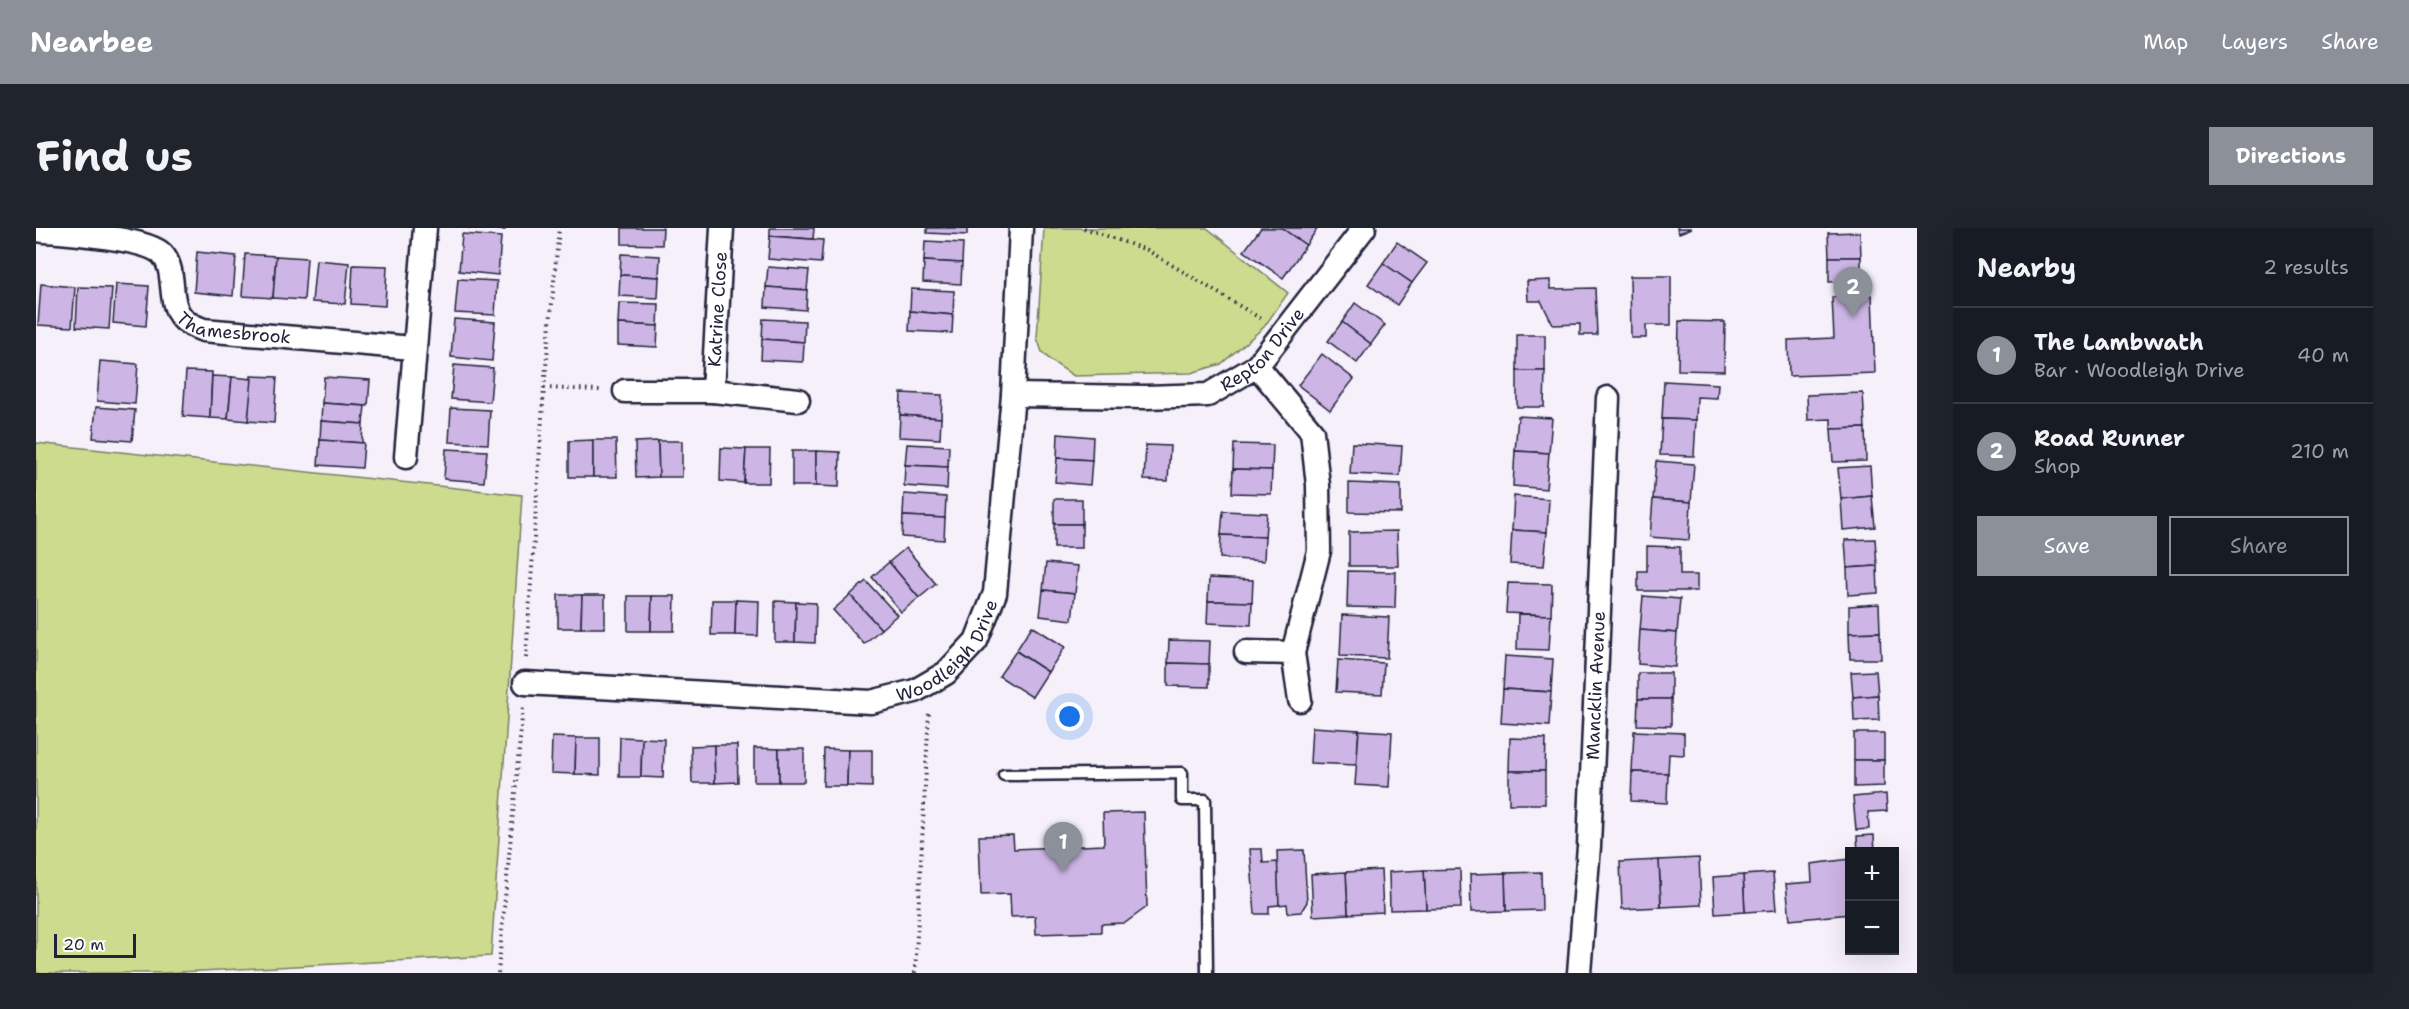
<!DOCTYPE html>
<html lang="en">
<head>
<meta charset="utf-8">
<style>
  :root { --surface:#171b24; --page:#20242c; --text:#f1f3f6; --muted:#9ea1a6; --line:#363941; --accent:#8c9099 }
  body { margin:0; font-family:"Shantell Sans",sans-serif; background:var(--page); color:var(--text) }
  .controls { position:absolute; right:18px; bottom:18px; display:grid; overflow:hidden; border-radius:0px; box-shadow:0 6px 24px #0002 }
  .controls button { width:54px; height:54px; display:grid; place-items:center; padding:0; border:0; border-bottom:2px solid var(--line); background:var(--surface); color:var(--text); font:30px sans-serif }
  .scale { position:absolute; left:18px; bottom:15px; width:82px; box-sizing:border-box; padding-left:6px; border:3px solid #22223b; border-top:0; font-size:16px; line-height:21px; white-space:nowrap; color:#22223b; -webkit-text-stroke:4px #fff; paint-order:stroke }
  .you { position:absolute; left:1034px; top:489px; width:21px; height:21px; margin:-15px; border:4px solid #fff; border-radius:50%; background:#1a73e8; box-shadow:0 0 0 9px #1a73e833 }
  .badge { display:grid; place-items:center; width:39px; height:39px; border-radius:50%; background:var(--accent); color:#fff; font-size:20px; font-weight:700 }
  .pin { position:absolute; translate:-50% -50px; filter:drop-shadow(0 2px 3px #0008) }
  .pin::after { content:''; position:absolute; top:32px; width:21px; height:18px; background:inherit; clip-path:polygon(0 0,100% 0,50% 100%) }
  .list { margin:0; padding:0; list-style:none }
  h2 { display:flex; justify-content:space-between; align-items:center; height:78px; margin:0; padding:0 24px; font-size:26px }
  h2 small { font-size:20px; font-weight:400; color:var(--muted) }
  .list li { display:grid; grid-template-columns:39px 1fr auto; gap:18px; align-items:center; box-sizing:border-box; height:96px; padding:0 24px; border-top:2px solid var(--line) }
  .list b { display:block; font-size:22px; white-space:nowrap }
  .list p { margin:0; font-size:20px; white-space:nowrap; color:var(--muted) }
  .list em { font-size:20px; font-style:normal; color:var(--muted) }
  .actions { display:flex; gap:12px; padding:18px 24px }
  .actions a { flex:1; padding:14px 0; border:2px solid var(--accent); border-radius:0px; text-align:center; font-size:21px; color:var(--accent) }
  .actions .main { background:var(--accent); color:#fff }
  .map { position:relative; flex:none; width:1881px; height:745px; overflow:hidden; border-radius:0px }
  header { display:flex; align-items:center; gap:36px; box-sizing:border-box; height:84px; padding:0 30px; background:var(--accent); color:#fff }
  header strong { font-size:28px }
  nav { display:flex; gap:33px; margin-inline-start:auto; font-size:21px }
  .intro { display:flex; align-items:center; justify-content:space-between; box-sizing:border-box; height:144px; padding:0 36px }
  h1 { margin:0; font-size:42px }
  .button { padding:15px 27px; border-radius:0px; background:var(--accent); color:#fff; font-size:21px; font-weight:700 }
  main { display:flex; gap:36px; padding:0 36px }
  aside { flex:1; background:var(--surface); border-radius:0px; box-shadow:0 6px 24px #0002 }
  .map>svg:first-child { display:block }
</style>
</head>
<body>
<header>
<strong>Nearbee</strong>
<nav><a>Map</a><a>Layers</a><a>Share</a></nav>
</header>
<div class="intro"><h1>Find us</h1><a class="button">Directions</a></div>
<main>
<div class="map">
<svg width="1881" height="745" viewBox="0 0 1881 745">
  <rect width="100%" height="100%" fill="#f5f0fa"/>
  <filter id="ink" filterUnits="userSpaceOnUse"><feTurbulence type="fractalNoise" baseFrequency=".0167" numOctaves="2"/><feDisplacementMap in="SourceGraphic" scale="12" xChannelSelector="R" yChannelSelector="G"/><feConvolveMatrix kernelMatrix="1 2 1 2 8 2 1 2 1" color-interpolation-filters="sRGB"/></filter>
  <g filter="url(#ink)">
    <g fill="#cddb8f" stroke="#787e65" stroke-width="1.5">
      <polygon points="1008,0 1171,0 1252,65 1228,99 1185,136 1155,145 1038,148 1015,133 1006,124 1001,110"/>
      <polygon points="0,215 486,267 455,728 125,745 0,745"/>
    </g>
    <g fill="#cdb6e5" stroke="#22223b" stroke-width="1.5">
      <polygon points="432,0 469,0 469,2"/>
      <polygon points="586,0 627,0 626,17 586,16"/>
      <polygon points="734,0 778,0 777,11 734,8"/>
      <polygon points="891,0 931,0 931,7 891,5"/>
      <polygon points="1225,0 1246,0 1270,17 1247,50 1208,23"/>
      <polygon points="1246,0 1282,0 1270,17"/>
      <polygon points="1641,0 1656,0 1643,5"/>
      <polygon points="1824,4 1825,29 1793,29 1792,5"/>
      <polygon points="426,6 465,9 462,47 423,43"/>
      <polygon points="734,8 787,12 785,35 732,31"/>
      <polygon points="889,13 927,15 926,35 888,33"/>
      <polygon points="1361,14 1391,35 1376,55 1347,35"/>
      <polygon points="161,24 200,28 197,68 158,64"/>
      <polygon points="209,26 240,28 237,70 206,68"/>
      <polygon points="585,26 624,28 623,49 584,47"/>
      <polygon points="240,28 271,30 268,72 237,70"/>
      <polygon points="1793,29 1825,29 1825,53 1793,54"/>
      <polygon points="280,32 313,35 309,76 276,74"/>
      <polygon points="888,33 926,35 925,56 887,54"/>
      <polygon points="1347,35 1376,55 1361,77 1332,56"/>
      <polygon points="317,37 351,38 349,78 315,76"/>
      <polygon points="732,39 773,42 771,62 730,59"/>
      <polygon points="584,47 623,49 622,70 583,68"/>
      <polygon points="1594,48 1635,48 1635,97 1610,97 1610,110 1595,110"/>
      <polygon points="422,51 461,53 459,87 419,85"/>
      <polygon points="1515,52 1515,61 1559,60 1561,107 1544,107 1544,96 1517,97 1505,73 1492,73 1491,53"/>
      <polygon points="5,56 39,59 36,99 2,97"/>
      <polygon points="80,56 113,58 110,98 77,95"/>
      <polygon points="42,59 76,60 73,101 40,99"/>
      <polygon points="730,59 771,62 770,82 729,79"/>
      <polygon points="875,61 918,63 917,87 874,83"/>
      <polygon points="1836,67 1839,145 1753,148 1752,112 1798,110 1796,69"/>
      <polygon points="583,75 623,76 622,98 582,96"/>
      <polygon points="1319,75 1349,97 1335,116 1306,94"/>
      <polygon points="874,83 917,87 916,105 873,103"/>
      <polygon points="418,91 459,94 456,133 415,129"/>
      <polygon points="727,91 769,93 768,114 726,111"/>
      <polygon points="1643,93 1689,94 1688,143 1642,142"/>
      <polygon points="1306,94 1335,116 1321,135 1292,113"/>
      <polygon points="582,96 622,98 621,119 582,117"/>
      <rect x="1481" y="107" width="28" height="36"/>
      <polygon points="726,111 768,114 767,134 725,132"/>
      <polygon points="1286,126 1318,151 1294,182 1262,157"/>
      <polygon points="64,133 102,136 99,176 61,173"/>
      <polygon points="418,137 457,140 454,174 415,171"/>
      <polygon points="150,143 176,144 174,190 147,188"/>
      <polygon points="1481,143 1509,143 1508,179 1481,179"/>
      <polygon points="176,148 196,149 192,191 174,190"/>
      <polygon points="215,148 241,149 238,195 212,193"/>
      <polygon points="196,149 216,151 212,193 192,191"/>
      <polygon points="288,149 334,152 332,178 286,175"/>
      <polygon points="1628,153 1682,156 1681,170 1661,169 1660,192 1626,191"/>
      <polygon points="865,165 906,167 905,190 864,187"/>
      <polygon points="1827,165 1829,200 1795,201 1795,191 1772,192 1771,167"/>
      <polygon points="286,175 329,178 327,196 285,193"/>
      <polygon points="60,179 99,182 96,213 57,210"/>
      <polygon points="415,180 454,182 452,216 413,214"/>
      <polygon points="864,187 905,190 904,211 863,209"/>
      <polygon points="1482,188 1516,190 1513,225 1479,223"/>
      <polygon points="1626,191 1660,192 1658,228 1624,227"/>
      <polygon points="285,193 327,196 326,215 284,212"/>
      <polygon points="1829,200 1830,233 1797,234 1795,201"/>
      <polygon points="1022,206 1057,209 1056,232 1021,230"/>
      <polygon points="284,212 328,215 326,240 282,237"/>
      <polygon points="557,212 557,249 533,249 533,213"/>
      <polygon points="557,212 580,212 581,249 557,249"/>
      <polygon points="622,213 623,249 600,250 599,214"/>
      <polygon points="622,213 646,213 646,249 623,249"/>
      <polygon points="1316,215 1366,218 1364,248 1314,246"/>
      <polygon points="871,216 913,218 912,239 869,237"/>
      <polygon points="1198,216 1237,217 1236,242 1197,241"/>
      <polygon points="1110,217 1134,218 1132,253 1108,252"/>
      <polygon points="685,220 710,221 708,255 684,253"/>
      <polygon points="410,221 451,223 448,254 408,251"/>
      <polygon points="710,221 734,221 733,255 708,255"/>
      <rect x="756" y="223" width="24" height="35"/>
      <polygon points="780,223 804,224 803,259 780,258"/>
      <polygon points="1479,223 1513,225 1510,261 1477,258"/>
      <polygon points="1021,230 1056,232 1054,257 1019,254"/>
      <polygon points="1620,233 1658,236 1655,274 1617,271"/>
      <polygon points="869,237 912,239 911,261 868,258"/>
      <polygon points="1834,238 1836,268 1805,271 1802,240"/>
      <polygon points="1197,241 1236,242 1235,266 1196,265"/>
      <polygon points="1313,255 1365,257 1365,285 1313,284"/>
      <polygon points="868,266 910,269 909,290 867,288"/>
      <polygon points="1478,268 1513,271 1511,304 1476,302"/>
      <polygon points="1836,268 1839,299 1807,302 1805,271"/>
      <rect x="1018" y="271" width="28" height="25"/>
      <polygon points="1617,271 1655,274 1653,312 1614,309"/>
      <polygon points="1187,283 1231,285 1229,309 1185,307"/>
      <polygon points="867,288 909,290 908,312 866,309"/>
      <rect x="1018" y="296" width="28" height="24"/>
      <polygon points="1476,302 1511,304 1508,338 1474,336"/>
      <polygon points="1361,303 1362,338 1313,338 1313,304"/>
      <polygon points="1185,307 1229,309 1228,333 1184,330"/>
      <polygon points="1839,311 1841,338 1811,340 1809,312"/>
      <polygon points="1611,318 1644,319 1644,347 1661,347 1661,363 1602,363 1602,343 1611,343"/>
      <polygon points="870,320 900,356 883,370 853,334"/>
      <polygon points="853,334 883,370 865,384 836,349"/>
      <polygon points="1010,335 1042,338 1039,365 1007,362"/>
      <polygon points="1841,338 1842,365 1812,367 1811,340"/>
      <polygon points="1312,343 1360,344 1359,380 1311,379"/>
      <polygon points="1173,350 1217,352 1216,374 1172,373"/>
      <polygon points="830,353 861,387 845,401 814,367"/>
      <polygon points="1472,355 1516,356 1515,387 1470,385"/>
      <polygon points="1007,362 1039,365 1036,392 1004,388"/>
      <polygon points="522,367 546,367 545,400 522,400"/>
      <polygon points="546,367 569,367 569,400 545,400"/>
      <polygon points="814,367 845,401 828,416 797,382"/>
      <polygon points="592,368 616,368 615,403 592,403"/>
      <polygon points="616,368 639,368 638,403 615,403"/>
      <polygon points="1607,368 1644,371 1641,405 1604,402"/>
      <polygon points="676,372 700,372 699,407 675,407"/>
      <polygon points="700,372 723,373 722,408 699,407"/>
      <polygon points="739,373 760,374 759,414 739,414"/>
      <polygon points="1172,373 1216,374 1215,397 1171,395"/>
      <polygon points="760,374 780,375 779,415 759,414"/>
      <polygon points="1843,376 1844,404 1813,405 1813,378"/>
      <polygon points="1482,386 1515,387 1513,422 1481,421"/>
      <polygon points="1306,387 1353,389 1351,430 1304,428"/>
      <polygon points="996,398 1029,419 1012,444 980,423"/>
      <polygon points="1604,402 1641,405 1639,439 1602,436"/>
      <polygon points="1844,404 1845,431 1814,431 1813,405"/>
      <polygon points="1133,412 1174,413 1173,436 1132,435"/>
      <polygon points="980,423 1012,444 996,469 963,448"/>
      <polygon points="1469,428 1517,431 1515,464 1467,461"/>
      <polygon points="1302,432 1348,435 1346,466 1300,464"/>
      <polygon points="1132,435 1173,436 1173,459 1132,458"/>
      <polygon points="1840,443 1842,467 1817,469 1815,444"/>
      <rect x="1602" y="445" width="33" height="26"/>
      <polygon points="1467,461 1515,464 1513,498 1465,495"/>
      <polygon points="1842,467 1843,492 1818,493 1817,469"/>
      <polygon points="1602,471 1635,471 1635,498 1601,497"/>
      <polygon points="1276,499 1323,502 1320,537 1274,535"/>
      <polygon points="1323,502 1356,504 1353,559 1319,557"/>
      <polygon points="1598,503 1648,505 1648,527 1633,526 1632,545 1596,544"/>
      <rect x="1818" y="505" width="30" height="27"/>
      <polygon points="516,509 540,510 539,546 515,545"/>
      <polygon points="584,509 606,510 605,549 583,549"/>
      <polygon points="540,510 564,510 564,547 539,546"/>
      <polygon points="606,510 628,511 627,550 605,549"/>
      <polygon points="1474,510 1510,511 1509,543 1473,543"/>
      <polygon points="678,517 679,555 656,555 655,518"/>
      <polygon points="678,517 701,517 702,554 679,555"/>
      <polygon points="718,520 743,521 743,554 718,554"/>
      <rect x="743" y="521" width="25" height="33"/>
      <polygon points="788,521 812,522 811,558 787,558"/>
      <polygon points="812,522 836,522 836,559 811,558"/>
      <polygon points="1818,532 1848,532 1848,558 1818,559"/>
      <rect x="1473" y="543" width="36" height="33"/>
      <polygon points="1596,544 1632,545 1631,575 1595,573"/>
      <polygon points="1850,566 1851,583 1832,584 1833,601 1820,602 1817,569"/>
      <polygon points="1108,584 1111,679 1089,695 1065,696 1065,704 1000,706 999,688 975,689 974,666 945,667 943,608 977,607 978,621 1068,617 1067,585"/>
      <polygon points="1838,607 1839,624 1822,624 1821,608"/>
      <polygon points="1214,621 1226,621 1227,635 1242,634 1243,677 1233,678 1233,686 1219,686"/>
      <polygon points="1268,622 1271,674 1265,684 1252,685 1251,676 1243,677 1241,623"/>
      <polygon points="1663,630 1665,677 1625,679 1623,632"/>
      <polygon points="1814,631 1814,686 1754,692 1750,656 1776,654 1775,636"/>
      <polygon points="1623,632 1625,679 1586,681 1584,634"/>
      <polygon points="1424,641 1425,680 1390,681 1388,642"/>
      <polygon points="1345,642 1347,684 1312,686 1310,644"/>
      <polygon points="1388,642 1390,681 1354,682 1353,644"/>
      <polygon points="1310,644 1312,686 1277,688 1275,646"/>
      <polygon points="1505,644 1506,682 1470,683 1469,645"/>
      <polygon points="1469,645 1470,683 1435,684 1434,646"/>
      <polygon points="1737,645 1740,682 1709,684 1707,647"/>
      <polygon points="1707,647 1709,684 1679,686 1677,649"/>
    </g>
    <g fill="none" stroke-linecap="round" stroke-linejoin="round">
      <g stroke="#22223b" stroke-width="15">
        <polyline id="service" points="968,547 1146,545 1146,572 1169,572 1171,745"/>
      </g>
      <g stroke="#22223b" stroke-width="27">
        <g id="minor">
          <path id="s1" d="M0,2c27,3 109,7 126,24 16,17 4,48 21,65 4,5 14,8 20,11l210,18"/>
          <polyline points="1221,138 1276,204 1282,257 1283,323 1257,425"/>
          <polyline points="589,163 677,163 762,172"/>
          <path id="s2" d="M677,163l9,-163"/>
          <path id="s3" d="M977,167l132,2 63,-2 49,-29 107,-138"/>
          <polyline points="370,229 389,0"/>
          <polyline points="1210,424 1257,425 1264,472"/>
          <path id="s4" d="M489,455l346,19 44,-11 31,-18 30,-32 19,-48 18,-198 8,-167"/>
          <path id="s5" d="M1543,745l10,-127 19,-448"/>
        </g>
      </g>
      <g stroke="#22223b" stroke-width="4" stroke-dasharray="1.5 4.5" stroke-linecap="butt">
        <polyline points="1048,0 1111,22 1227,92"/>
        <polyline points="508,160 564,162"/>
        <polyline points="490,430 508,160 523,0"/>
        <polyline points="462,745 487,479"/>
        <polyline points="879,745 893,484"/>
      </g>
      <use href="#service" stroke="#fff" stroke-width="10"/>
      <use href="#minor" stroke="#fff" stroke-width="22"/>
    </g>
  </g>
  <g text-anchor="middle" stroke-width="4.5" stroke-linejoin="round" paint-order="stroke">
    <g font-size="18" fill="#22223b" stroke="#fff">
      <text dy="6" stroke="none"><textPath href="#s2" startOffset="82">Katrine Close</textPath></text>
      <text dy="6" stroke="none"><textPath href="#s1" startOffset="252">Thamesbrook</textPath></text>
      <text dy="6" stroke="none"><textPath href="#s3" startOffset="267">Repton Drive</textPath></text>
      <text dy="6" stroke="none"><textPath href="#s4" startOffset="444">Woodleigh Drive</textPath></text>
      <text dy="6" stroke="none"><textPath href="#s5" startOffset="288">Mancklin Avenue</textPath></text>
    </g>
  </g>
</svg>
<div class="controls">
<button>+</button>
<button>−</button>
</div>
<div class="scale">20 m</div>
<div class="you"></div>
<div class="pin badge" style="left:1027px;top:644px">1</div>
<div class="pin badge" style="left:1817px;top:89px">2</div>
</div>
<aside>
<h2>Nearby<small>2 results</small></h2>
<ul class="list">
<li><span class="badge">1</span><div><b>The Lambwath</b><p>Bar · Woodleigh Drive</p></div><em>40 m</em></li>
<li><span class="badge">2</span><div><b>Road Runner</b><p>Shop</p></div><em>210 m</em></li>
</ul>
<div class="actions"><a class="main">Save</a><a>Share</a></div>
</aside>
</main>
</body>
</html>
